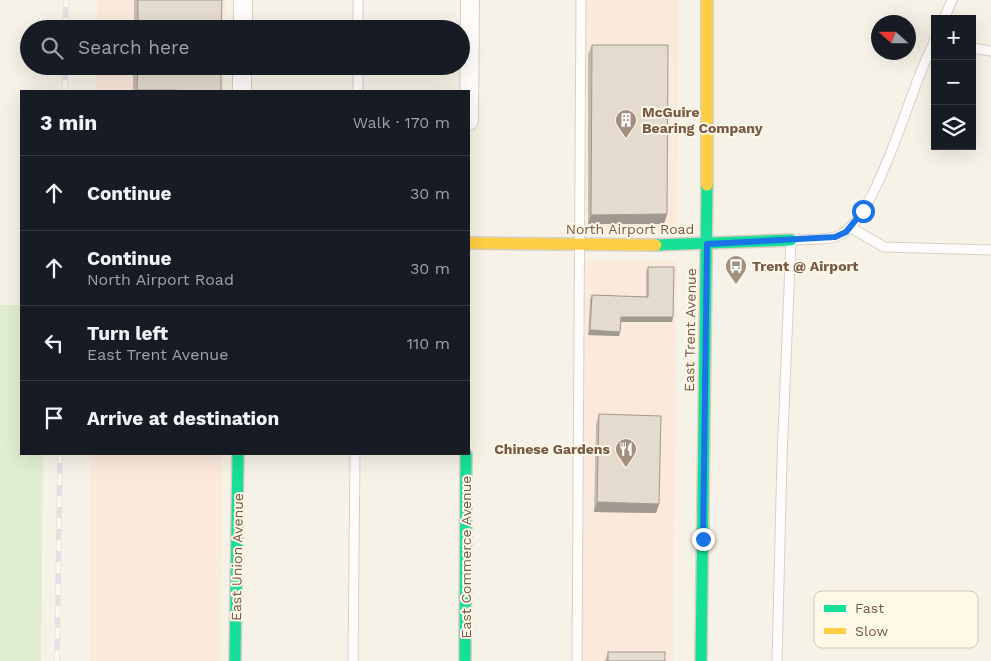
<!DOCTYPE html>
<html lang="en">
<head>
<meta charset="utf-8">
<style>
  :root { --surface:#171b24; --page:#20242c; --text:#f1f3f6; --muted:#9ea1a6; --line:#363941 }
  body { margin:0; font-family:"Work Sans",sans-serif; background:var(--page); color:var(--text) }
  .controls { position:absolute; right:15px; top:15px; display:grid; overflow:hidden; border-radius:0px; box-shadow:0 5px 20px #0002 }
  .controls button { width:45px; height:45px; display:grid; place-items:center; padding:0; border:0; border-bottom:1px solid var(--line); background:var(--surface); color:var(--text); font:25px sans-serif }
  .compass { position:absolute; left:871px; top:15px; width:45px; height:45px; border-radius:50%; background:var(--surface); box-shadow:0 5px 20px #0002; rotate:291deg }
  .stop { position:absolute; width:15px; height:15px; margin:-11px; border:4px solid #1a73e8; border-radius:50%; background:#fff }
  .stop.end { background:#1a73e8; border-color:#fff; box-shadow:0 1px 5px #0008 }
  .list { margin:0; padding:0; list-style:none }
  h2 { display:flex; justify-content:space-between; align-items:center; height:65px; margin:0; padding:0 20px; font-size:21px }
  h2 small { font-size:16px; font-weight:400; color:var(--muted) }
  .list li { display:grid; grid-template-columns:32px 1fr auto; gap:15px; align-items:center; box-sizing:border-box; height:75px; padding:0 20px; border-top:1px solid var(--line) }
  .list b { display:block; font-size:19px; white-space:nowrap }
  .list p { margin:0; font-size:16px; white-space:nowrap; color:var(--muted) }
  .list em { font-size:16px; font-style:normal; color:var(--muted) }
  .icon { flex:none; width:28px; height:28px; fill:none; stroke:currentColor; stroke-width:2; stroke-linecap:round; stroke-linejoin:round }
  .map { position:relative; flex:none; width:991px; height:661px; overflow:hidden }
  .search { position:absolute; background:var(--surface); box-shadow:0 5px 20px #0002; left:20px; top:20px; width:450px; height:55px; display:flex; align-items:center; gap:12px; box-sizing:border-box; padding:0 18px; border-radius:28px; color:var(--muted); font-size:19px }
  .panel { position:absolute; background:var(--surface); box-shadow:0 5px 20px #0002; left:20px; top:90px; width:450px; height:365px; border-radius:0px }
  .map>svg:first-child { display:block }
</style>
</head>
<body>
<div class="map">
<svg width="991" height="661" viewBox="0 0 991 661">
  <rect width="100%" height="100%" fill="#f7f2e7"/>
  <g fill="#fbe9dc">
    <rect x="97" y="0" width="128" height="29"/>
    <polygon points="587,0 679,0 676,232 586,231"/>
    <rect x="96" y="66" width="128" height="25"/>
    <polygon points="585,261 677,261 673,661 582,661"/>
    <polygon points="91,454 222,454 220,661 90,661"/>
  </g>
  <polygon fill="#e1efd0" points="0,305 21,305 21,454 43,454 41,661 0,661"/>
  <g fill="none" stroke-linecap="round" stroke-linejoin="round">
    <g stroke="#d8cfc5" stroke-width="11">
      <g id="lane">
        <polyline points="944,19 952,0"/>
        <polyline points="358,29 358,0"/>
        <polyline points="972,48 991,51"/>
        <polyline points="358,91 358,66"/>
        <polyline points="850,227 884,247 991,250"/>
        <polyline points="353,661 355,454"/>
        <polyline points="577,661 581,0"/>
        <path d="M777,661l5,-202 9,-219c13,-1 38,1 49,-5 31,-15 60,-109 73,-142 6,-18 14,-36 22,-53"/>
      </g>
    </g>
    <g stroke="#d8cfc5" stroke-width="20">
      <g id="street">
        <polyline points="243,29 243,0"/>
        <polyline points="242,91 242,66"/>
        <polyline points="469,121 470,0"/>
      </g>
    </g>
    <g stroke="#d8cec3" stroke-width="14">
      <g id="fast">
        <polyline points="656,245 791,240"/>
        <polyline points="235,661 238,454"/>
        <polyline points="465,661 466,454"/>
        <polyline points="701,661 707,185"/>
      </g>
    </g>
    <g stroke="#d8cec3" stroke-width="14">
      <g id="slow">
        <polyline points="707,0 707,185"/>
        <polyline points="469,243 656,245"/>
      </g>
    </g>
    <use href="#lane" stroke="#fefdfb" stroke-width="9"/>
    <use href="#street" stroke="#fefdfb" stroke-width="18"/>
    <use href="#fast" stroke="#16e098" stroke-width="11"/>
    <use href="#slow" stroke="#ffcf43" stroke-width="11"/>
    <g stroke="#e4e1e4" stroke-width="5.5">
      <g id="rail">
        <polyline points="65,29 66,0"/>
        <polyline points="65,91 65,66"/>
        <polyline points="57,661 60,454"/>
      </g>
    </g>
    <use href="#rail" stroke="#fff7e8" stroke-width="4" stroke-dasharray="11" stroke-linecap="butt"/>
  </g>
  <g fill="#c4bbb1">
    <polygon points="134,0 222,0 221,29 134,29"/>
    <polygon points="592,45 667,214 664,224 588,224 588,54"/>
    <rect x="133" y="66" width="88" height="25"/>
    <polygon points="648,267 673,317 672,322 621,322 620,332 619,336 588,335 590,299 592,295 646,297 646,272"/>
    <polygon points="599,414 659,504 656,513 594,512 596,423"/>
    <polygon points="608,652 665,661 605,661"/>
  </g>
  <g fill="#a09990">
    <rect x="137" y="90" width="40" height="1"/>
    <polygon points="667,214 664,224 588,224 591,215"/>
    <polygon points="621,317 673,317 672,322 619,322"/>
    <polygon points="590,330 620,332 619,336 588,335"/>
    <polygon points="597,502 659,504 656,513 594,512"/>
  </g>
  <g fill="#e4dace" stroke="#a09990">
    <polygon points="138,0 222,0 221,29 138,29"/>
    <polygon points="592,45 668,45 667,214 591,215"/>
    <polygon points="138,66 221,66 221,91 177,91 177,90 137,90"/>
    <polygon points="648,267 674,267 673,317 621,317 620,332 590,330 592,295 648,297"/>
    <polygon points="599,414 661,416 659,504 597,502"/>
    <rect x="608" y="652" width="57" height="9"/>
  </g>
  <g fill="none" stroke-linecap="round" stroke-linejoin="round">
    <polyline stroke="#1a73e8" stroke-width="6" points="703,539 707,244 835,237 846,232 863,211"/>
  </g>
  <defs>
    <g id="building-pin" transform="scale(1.125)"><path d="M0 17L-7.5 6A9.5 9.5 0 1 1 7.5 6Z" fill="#a48f7e" stroke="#fff7e8"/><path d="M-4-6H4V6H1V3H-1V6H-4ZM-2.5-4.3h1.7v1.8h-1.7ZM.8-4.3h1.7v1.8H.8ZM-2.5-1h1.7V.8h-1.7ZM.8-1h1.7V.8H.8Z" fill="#fff"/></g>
    <g id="bus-pin" transform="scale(1.125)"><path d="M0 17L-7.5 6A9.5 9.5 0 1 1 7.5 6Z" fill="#a48f7e" stroke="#fff7e8"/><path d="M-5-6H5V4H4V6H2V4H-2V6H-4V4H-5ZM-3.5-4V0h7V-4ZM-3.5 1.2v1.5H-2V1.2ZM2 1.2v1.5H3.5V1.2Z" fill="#fff"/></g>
    <g id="restaurant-pin" transform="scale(1.125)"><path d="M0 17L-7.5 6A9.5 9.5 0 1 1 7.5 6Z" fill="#a48f7e" stroke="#fff7e8"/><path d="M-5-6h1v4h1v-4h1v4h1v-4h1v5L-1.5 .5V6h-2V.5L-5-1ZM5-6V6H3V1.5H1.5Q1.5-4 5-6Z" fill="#fff"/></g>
  </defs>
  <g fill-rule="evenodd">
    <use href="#building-pin" x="626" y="120"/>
    <use href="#bus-pin" x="736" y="266"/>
    <use href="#restaurant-pin" x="626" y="449"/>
  </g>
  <g text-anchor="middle" stroke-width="4" stroke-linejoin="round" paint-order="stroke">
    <g font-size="14" font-weight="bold" fill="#775945" stroke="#fff7e8" text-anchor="start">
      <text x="642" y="117">McGuire<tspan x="642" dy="16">Bearing Company</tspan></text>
      <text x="752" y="271">Trent @ Airport</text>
      <text x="610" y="454" text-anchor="end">Chinese Gardens</text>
    </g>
    <g font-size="14" fill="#775945" stroke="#fff7e8">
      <text x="630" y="234">North Airport Road</text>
      <text transform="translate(690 330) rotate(-89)" y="5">East Trent Avenue</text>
      <text transform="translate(237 557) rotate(-89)" y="5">East Union Avenue</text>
      <text transform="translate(466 557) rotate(-90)" y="5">East Commerce Avenue</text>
    </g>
  </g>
  <rect x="814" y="591" width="164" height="57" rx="8" fill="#fff7e8" stroke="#d6c8b7" stroke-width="1"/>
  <rect x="824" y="605" width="22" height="7" fill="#16e098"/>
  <rect x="824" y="628" width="22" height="6" fill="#ffcf43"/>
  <g font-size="14" fill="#775945">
    <text x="855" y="613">Fast</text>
    <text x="855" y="636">Slow</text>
  </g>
</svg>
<div class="controls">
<button>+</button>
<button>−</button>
<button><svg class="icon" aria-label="layers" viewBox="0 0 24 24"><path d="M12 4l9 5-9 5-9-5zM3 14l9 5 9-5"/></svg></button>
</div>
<svg class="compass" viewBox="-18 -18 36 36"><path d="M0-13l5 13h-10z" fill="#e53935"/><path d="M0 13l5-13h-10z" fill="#9ea1a6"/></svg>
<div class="stop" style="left:863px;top:211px"></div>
<div class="stop end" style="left:703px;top:539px"></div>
<div class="search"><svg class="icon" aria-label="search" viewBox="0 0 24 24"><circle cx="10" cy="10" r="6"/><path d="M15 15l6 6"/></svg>Search here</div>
<section class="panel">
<h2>3 min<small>Walk · 170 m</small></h2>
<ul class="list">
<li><svg class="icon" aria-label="ahead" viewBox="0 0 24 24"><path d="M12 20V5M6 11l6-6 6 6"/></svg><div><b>Continue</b></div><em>30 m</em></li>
<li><svg class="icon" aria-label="ahead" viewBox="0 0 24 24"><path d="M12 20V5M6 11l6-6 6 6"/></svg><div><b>Continue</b><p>North Airport Road</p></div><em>30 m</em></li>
<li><svg class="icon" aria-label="left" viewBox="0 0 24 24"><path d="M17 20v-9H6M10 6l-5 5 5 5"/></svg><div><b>Turn left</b><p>East Trent Avenue</p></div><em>110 m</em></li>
<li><svg class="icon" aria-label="arrive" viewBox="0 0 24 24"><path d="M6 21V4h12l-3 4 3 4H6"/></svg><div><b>Arrive at destination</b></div></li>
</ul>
</section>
</div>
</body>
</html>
